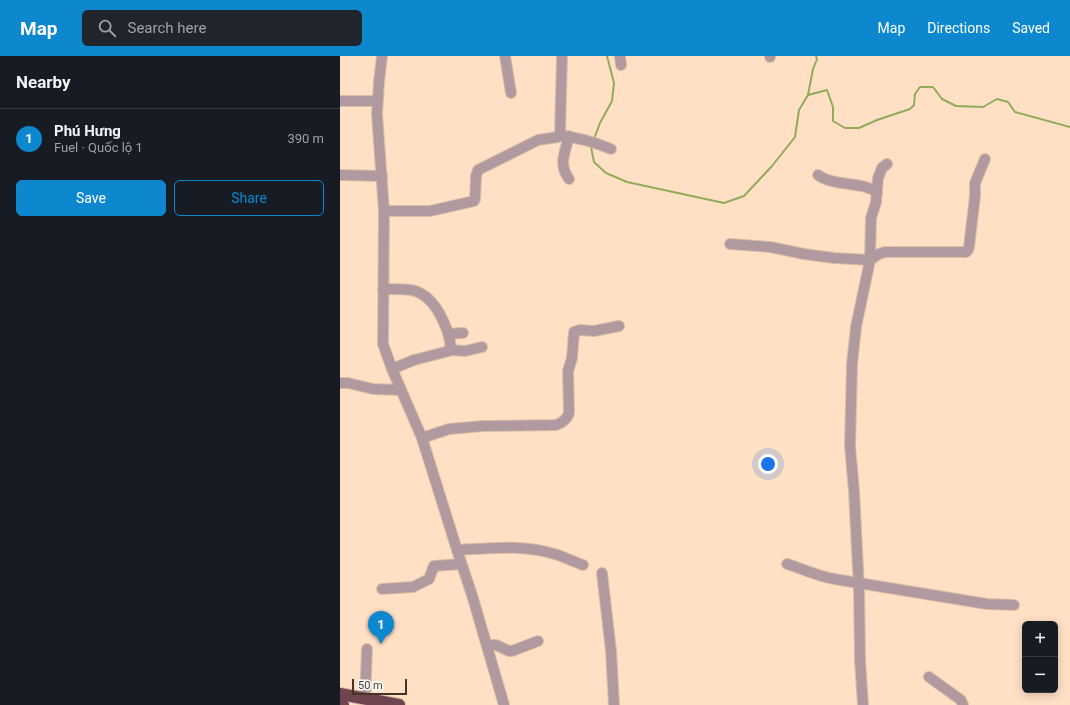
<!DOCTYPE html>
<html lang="en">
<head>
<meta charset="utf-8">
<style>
  :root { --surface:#171b24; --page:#20242c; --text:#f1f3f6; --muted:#9ea1a6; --line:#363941; --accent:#0d87ce }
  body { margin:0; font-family:Roboto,sans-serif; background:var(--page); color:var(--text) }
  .controls { position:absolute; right:12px; bottom:12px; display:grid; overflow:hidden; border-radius:6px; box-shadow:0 2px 10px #0003 }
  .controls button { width:36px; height:36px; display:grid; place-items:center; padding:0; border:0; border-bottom:1px solid var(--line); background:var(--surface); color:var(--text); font:20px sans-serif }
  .scale { position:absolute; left:12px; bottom:10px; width:55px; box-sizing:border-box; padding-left:4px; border:2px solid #433427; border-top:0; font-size:11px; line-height:14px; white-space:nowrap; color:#433427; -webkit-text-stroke:3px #fff; paint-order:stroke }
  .you { position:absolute; left:428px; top:408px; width:14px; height:14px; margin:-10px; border:3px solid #fff; border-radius:50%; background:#1a73e8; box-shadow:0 0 0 6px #1a73e833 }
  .badge { display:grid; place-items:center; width:26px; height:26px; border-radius:50%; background:var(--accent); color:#fff; font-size:13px; font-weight:700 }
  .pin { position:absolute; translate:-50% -33px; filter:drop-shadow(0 1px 2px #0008) }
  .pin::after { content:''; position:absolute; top:21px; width:14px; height:12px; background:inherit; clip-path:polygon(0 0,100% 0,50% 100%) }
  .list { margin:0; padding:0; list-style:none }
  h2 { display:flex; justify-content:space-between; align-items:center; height:52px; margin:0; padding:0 16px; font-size:17px }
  h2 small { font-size:13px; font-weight:400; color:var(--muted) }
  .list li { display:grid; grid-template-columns:26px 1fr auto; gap:12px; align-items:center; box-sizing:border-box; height:60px; padding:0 16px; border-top:1px solid var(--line) }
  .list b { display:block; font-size:15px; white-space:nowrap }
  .list p { margin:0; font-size:13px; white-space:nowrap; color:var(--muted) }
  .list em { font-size:13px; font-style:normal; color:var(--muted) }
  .actions { display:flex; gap:8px; padding:12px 16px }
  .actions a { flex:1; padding:9px 0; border:1px solid var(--accent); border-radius:6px; text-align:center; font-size:14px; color:var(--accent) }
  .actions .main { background:var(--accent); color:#fff }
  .icon { flex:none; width:22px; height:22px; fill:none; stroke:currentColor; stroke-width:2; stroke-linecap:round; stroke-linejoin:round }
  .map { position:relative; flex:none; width:730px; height:649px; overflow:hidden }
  header { display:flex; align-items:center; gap:24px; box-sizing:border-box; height:56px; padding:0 20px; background:var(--accent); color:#fff }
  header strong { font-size:19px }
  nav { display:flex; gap:22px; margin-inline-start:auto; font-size:14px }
  .search { width:280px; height:36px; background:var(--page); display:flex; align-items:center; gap:10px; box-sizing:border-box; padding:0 14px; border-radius:6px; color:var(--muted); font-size:15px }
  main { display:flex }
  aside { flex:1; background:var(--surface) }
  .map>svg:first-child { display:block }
</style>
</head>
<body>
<header>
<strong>Map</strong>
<div class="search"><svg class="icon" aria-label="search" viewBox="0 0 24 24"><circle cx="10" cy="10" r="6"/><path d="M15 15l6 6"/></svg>Search here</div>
<nav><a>Map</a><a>Directions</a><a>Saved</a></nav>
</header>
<main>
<aside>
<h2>Nearby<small></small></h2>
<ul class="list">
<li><span class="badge">1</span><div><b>Phú Hưng</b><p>Fuel · Quốc lộ 1</p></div><em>390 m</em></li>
</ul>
<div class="actions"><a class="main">Save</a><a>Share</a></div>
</aside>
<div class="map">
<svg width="730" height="649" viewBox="0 0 730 649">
  <rect width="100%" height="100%" fill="#ffe0c5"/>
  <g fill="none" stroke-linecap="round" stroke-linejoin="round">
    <g stroke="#92ab5b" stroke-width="2">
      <polyline points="468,39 473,13 477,3 476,0"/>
      <polyline points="254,83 260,67 272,45 274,27 267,0"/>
      <polyline points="252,89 251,91 254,106 266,117 287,126 384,147 404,140 432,110 455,81 459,54 468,39 487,34 493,51 493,65 505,72 519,72 537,64 570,53 574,49 575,38 580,31 593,31 602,43 616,50 643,51 657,43 668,46 675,56 730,71"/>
    </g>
    <g stroke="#d9bea5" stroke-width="12">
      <g id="minor">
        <polyline points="42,0 39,26 37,58 44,155 43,288 52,313 82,382 117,494 132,539 164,649"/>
        <polyline points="165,0 171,37"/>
        <polyline points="280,0 281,9"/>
        <polyline points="430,0 430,1"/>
        <polyline points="0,45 37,45"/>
        <path d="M220,80c18,1 34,6 51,13"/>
        <path d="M229,80c-4,17 -11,28 0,43"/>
        <polyline points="0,119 42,120"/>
        <path d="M478,119c16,12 47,6 59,18"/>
        <polyline points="44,155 90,155 134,145 135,143 136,120 138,114 198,84 218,81 220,78 222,0"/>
        <polyline points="390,188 430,191 464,198 494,202 530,204 539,198 545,196 626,196 628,194 629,191 635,140 635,127 645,103"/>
        <path d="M43,233c9,0 19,0 28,1 19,3 30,24 36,40 2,6 5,15 2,21l-35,9 -22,9"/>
        <polyline points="108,278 123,277"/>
        <polyline points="110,294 125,295 142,291"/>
        <polyline points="0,327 8,327 33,333 61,334"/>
        <path d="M82,382l27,-9 34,-3 73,-1c6,-2 11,-6 13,-12l-1,-42 4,-13 2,-26 6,-2 14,1 25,-5"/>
        <path d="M117,494c33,-2 68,-6 101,5 8,3 17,7 25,10"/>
        <path d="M447,508c16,5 30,12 47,15l153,25 27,1"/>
        <polyline points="262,517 271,595 274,649"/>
        <polyline points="42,533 73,531 89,523 93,512 94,510 121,508"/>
        <polyline points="147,589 156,589 169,595 172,595 198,585"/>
        <polyline points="589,621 621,644 623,649"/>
        <polyline points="25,643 27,593"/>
        <polyline points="523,649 520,604 519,533 514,435 510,390 512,308 516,271 530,204 531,162 536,146 538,122 542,112 547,108"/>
      </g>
    </g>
    <g stroke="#d9bea5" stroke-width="14">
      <g id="highway">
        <polyline points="0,638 59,649"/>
        <polyline points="0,649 3,649"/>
      </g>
    </g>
    <use href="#minor" stroke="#b19a9f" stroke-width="10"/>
    <use href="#highway" stroke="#70444f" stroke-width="12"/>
  </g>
</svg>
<div class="controls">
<button>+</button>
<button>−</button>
</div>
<div class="scale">50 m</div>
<div class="you"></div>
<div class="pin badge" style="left:41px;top:588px">1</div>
</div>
</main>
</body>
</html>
